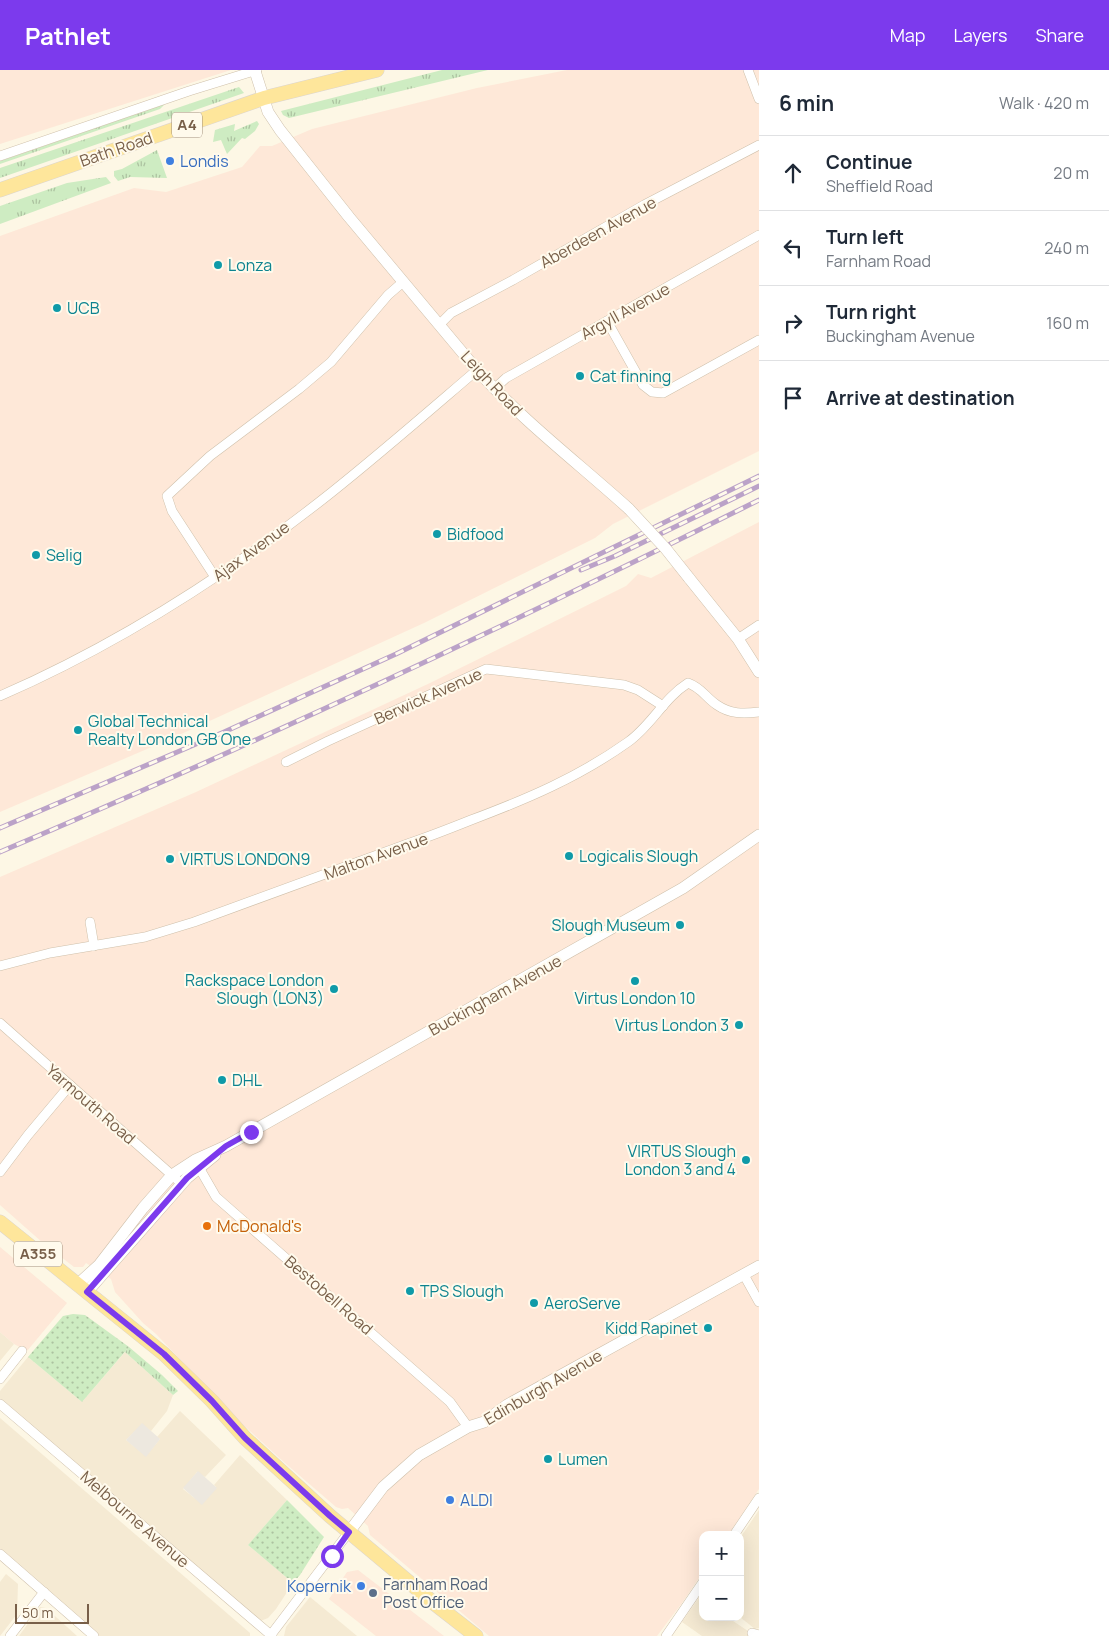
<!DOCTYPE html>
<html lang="en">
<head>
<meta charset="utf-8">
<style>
  :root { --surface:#fff; --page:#f6f6f7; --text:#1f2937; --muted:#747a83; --line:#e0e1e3; --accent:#7c3aed }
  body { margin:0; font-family:Manrope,sans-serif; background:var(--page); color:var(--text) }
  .controls { position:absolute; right:15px; bottom:15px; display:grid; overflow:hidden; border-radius:10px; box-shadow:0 5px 20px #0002 }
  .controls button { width:45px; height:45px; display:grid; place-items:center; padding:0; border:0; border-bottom:1px solid var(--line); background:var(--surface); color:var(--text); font:25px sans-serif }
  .scale { position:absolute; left:15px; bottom:12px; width:74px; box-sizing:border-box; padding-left:5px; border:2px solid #785f49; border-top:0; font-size:14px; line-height:18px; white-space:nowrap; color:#785f49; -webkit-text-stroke:4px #fffaec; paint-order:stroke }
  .stop { position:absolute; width:15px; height:15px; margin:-11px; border:4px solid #7c3aed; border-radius:50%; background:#fff }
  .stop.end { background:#7c3aed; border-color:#fff; box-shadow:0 1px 5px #0008 }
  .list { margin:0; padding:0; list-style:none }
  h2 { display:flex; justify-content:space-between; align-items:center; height:65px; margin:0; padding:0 20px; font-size:21px }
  h2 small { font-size:16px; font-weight:400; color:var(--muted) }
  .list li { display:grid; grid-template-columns:32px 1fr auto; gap:15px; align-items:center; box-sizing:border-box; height:75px; padding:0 20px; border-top:1px solid var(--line) }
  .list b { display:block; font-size:19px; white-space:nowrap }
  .list p { margin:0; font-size:16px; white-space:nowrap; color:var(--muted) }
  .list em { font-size:16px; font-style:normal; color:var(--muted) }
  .icon { flex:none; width:28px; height:28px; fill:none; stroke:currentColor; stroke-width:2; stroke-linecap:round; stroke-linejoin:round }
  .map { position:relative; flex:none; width:759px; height:1566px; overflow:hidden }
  header { display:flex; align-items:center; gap:30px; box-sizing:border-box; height:70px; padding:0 25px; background:var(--accent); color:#fff }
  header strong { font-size:24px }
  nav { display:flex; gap:28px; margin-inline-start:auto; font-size:18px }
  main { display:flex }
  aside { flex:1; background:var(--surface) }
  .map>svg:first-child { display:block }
</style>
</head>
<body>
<header>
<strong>Pathlet</strong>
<nav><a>Map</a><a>Layers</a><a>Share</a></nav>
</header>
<main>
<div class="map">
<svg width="759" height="1566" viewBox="0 0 759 1566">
  <defs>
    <pattern id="grass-tufts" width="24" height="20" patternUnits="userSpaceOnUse" patternTransform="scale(1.25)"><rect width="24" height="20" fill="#ceecc2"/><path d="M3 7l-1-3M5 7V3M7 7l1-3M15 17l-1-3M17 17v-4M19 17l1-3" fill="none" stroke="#acc2a0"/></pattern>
    <pattern id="park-dots" width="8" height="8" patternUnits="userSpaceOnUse" patternTransform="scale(1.25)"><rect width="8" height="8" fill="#ceecc2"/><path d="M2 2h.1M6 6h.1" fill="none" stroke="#acc2a0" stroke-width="1.8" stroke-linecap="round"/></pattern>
  </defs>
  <rect width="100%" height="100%" fill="#fdf7e5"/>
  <g fill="#f5ead3">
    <polygon points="0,1262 14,1274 0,1291"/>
    <polygon points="125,1282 173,1325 167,1341 151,1361 142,1354 126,1370 146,1386 160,1369 157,1367 180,1341 226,1385 205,1407 197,1402 183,1419 202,1434 216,1417 214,1415 240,1385 287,1430 248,1475 293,1513 276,1539 268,1548 258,1552 0,1331 0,1321 28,1287 82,1332"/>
    <polygon points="0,1348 250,1563 250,1566 99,1566 0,1480"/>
    <polygon points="759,1440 759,1558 755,1559 740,1547 740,1468"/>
    <polygon points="6,1504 18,1514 17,1544 0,1566 0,1512"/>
    <polygon points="703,1522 703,1547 731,1547 730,1549 751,1563 750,1566 702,1566 682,1552"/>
    <polygon points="310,1527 345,1556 357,1566 284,1566 286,1557"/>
    <polygon points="40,1537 46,1538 77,1566 19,1566"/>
  </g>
  <g fill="#fee8d8">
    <polygon points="0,0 231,0 0,74"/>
    <polygon points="567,0 759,0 759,381 613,454 595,468 424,553 168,670 0,742 0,166 134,118 166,122 242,97 260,76 272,76 312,59 477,18"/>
    <polygon points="759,452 759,1419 728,1465 703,1465 703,1502 682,1533 657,1566 489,1566 370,1465 368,1456 348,1438 342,1439 336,1437 285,1393 240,1352 156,1264 143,1253 115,1222 111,1209 86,1193 83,1197 74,1197 43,1173 0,1135 0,807 196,722 430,613 626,516 638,504 651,508"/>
    <polygon points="0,1177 67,1233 27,1281 14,1274 0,1262"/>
    <polygon points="358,1500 444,1566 376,1566 329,1529 347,1502"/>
  </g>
  <g fill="#ede8df">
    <polygon points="142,1353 160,1369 146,1387 126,1370"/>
    <polygon points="198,1401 217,1418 202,1435 183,1418"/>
  </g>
  <g fill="url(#grass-tufts)">
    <polygon points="442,0 488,0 289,48 283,45 281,41"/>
    <polygon points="239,17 244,23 0,108 0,98"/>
    <polygon points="165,34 160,39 0,94 0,91"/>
    <polygon points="257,51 259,54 255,61 245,69 242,68 227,84 221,70 213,72 215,60 235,54 234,61"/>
    <polygon points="157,80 167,108 130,107 118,111 114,106 114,101 122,99"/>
    <polygon points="106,107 111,113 0,154 0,136 67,113"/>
    <polygon points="129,1277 162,1305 178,1321 173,1325 125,1282"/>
  </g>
  <g fill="url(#park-dots)">
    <polygon points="73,1244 85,1245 129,1277 82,1332 28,1287 63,1246"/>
    <polygon points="287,1430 324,1467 300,1505 293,1513 248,1475"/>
  </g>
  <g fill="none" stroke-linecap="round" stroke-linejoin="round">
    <g stroke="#cfc0ab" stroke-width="10">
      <g id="minor">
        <polyline points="748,0 759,29"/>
        <polyline points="0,86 189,21 257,0"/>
        <polyline points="607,251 643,315 652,322 663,323 759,270"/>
        <polyline points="440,254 451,243 513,210 644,135 759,75"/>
        <polyline points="494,319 506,308 759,165"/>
        <polyline points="215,507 172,441 167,426 210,386 299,319 331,292 388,225 403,212"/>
        <polyline points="738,569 759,555"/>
        <path d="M0,626c119,-52 230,-123 332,-204 49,-39 97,-81 145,-122"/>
        <polyline points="286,692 328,671 486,599 624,615 638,620 663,636"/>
        <polyline points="90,852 94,876"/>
        <path d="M0,896l50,-13 95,-16 49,-15 216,-79c21,-7 41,-15 61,-23 56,-21 108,-43 157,-78 23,-16 36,-44 60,-59 14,5 17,14 29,22 13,9 26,9 42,7"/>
        <polyline points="0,953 182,1114"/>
        <polyline points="197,1094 216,1127 450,1332 468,1357"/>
        <polyline points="0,1102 28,1065 70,1015"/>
        <polyline points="744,1205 759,1232"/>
        <polyline points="0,1309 22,1281"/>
        <polyline points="0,1334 272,1566"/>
        <polyline points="734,1465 759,1428"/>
        <polyline points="0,1484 94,1566"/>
        <polyline points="752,1563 759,1565"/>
        <polyline points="10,1566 44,1522"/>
        <polyline points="270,1566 349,1462"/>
        <polyline points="666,1566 703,1512"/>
      </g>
    </g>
    <g stroke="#cfc0ab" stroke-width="12">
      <g id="tertiary">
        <path d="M255,1l13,41 12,18 69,87 128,153c46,51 101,93 152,139"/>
        <polyline points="689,508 738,569 759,602"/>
        <polyline points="77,1215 99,1195 143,1138 172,1105 195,1090 226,1076 683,818 759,765"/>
        <polyline points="87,1222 187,1108 215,1085"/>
        <polyline points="349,1462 383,1417 419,1385 468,1357 484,1352 507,1335 759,1196"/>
      </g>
    </g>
    <g stroke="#dcd5d0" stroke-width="15">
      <g id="primary">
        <polyline points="0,120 264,28 377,0"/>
        <polyline points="0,1152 164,1284 212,1331 245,1368 330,1446 435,1534 476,1566"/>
      </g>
    </g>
    <use href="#minor" stroke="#fff" stroke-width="9"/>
    <use href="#tertiary" stroke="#fff" stroke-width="11"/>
    <use href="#primary" stroke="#fee69b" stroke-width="14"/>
    <g stroke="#bba2c8" stroke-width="5">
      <g id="rail">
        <polyline points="581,500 615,486 759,416"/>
        <polyline points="0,758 224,662 396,584 759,406"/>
        <path d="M0,782c257,-109 509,-227 759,-352"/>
      </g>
    </g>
    <use href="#rail" stroke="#fffaec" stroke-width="3" stroke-dasharray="9" stroke-linecap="butt"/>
    <g stroke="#cfc0ab" stroke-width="12" stroke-linecap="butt">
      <polyline id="tertiary-bridge" points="629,439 666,479 689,508"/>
    </g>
    <use href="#tertiary-bridge" stroke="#fff" stroke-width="11"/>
  </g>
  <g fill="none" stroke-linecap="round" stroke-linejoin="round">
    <polyline stroke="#7c3aed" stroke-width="6" points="251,1062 226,1076 187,1108 87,1222 164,1284 212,1331 245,1368 330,1446 349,1462 332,1486"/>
  </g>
  <g fill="#3f7fe0" stroke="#fffaec" stroke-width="2">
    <circle cx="170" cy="91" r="5"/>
    <circle cx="450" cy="1430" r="5"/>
    <circle cx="361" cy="1516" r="5"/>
  </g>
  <g fill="#0f9aa8" stroke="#fffaec" stroke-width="2">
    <circle cx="218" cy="195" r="5"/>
    <circle cx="57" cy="238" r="5"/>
    <circle cx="580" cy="306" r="5"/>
    <circle cx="437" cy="464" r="5"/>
    <circle cx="36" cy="485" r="5"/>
    <circle cx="78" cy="660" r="5"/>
    <circle cx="569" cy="786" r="5"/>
    <circle cx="170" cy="789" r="5"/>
    <circle cx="680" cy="855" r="5"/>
    <circle cx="635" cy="911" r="5"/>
    <circle cx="334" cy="919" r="5"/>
    <circle cx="739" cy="955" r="5"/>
    <circle cx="222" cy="1010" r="5"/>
    <circle cx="746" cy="1090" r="5"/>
    <circle cx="410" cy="1221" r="5"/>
    <circle cx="534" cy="1233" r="5"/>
    <circle cx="708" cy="1258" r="5"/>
    <circle cx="548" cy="1389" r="5"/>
  </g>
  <circle fill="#e8710a" stroke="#fffaec" stroke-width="2" cx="207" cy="1156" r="5"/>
  <circle fill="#5c6f8a" stroke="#fffaec" stroke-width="2" cx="373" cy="1523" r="5"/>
  <g text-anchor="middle" stroke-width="4" stroke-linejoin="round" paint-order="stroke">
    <g fill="#fffaec" stroke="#a08e7a" stroke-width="1">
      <rect x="172" y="42.5" width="30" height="25" rx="4"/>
      <rect x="14" y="1171.5" width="48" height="25" rx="4"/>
    </g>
    <g font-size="15" font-weight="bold" fill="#785f49">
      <text x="187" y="60">A4</text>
      <text x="38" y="1189">A355</text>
    </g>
    <g font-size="16" fill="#785f49" stroke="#fffaec">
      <text transform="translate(116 79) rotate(-19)" y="6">Bath Road</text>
      <text transform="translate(598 162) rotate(-29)" y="6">Aberdeen Avenue</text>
      <text transform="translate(625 241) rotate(-29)" y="6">Argyll Avenue</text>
      <text transform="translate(492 313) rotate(47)" y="6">Leigh Road</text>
      <text transform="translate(251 481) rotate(-36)" y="6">Ajax Avenue</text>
      <text transform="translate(428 626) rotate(-24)" y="6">Berwick Avenue</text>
      <text transform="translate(376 786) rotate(-20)" y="6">Malton Avenue</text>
      <text transform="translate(495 925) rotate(-29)" y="6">Buckingham Avenue</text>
      <text transform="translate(91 1034) rotate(41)" y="6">Yarmouth Road</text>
      <text transform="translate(329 1225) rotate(41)" y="6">Bestobell Road</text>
      <text transform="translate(543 1317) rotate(-30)" y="6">Edinburgh Avenue</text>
      <text transform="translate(135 1449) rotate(41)" y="6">Melbourne Avenue</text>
    </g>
    <g font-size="16" fill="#366cbe" stroke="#fffaec" text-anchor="start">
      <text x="180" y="97">Londis</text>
      <text x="460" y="1436">ALDI</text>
      <text x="351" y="1522" text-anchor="end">Kopernik</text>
    </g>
    <g font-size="16" fill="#0d838f" stroke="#fffaec" text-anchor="start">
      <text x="228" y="201">Lonza</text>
      <text x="67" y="244">UCB</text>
      <text x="590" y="312">Cat finning</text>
      <text x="447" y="470">Bidfood</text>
      <text x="46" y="491">Selig</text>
      <text x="88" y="657">Global Technical<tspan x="88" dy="18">Realty London GB One</tspan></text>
      <text x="579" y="792">Logicalis Slough</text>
      <text x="180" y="795">VIRTUS LONDON9</text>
      <text x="670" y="861" text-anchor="end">Slough Museum</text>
      <text x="324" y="916" text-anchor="end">Rackspace London<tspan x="324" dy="18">Slough (LON3)</tspan></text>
      <text x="635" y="934" text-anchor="middle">Virtus London 10</text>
      <text x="729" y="961" text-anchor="end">Virtus London 3</text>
      <text x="232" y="1016">DHL</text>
      <text x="736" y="1087" text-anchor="end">VIRTUS Slough<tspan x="736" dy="18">London 3 and 4</tspan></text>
      <text x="420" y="1227">TPS Slough</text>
      <text x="544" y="1239">AeroServe</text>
      <text x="698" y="1264" text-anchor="end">Kidd Rapinet</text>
      <text x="558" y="1395">Lumen</text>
    </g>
    <g font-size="16" fill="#c56008" stroke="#fffaec" text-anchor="start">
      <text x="217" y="1162">McDonald's</text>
    </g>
    <g font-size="16" fill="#4e5e75" stroke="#fffaec" text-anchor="start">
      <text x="383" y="1520">Farnham Road<tspan x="383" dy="18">Post Office</tspan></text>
    </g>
  </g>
</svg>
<div class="controls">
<button>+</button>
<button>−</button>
</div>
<div class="scale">50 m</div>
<div class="stop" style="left:332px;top:1486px"></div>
<div class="stop end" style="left:251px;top:1062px"></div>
</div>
<aside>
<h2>6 min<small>Walk · 420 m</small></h2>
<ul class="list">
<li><svg class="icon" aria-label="ahead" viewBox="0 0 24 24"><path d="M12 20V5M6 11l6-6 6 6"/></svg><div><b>Continue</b><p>Sheffield Road</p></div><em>20 m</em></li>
<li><svg class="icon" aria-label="left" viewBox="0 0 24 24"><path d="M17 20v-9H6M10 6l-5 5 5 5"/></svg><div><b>Turn left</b><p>Farnham Road</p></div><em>240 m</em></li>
<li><svg class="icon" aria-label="right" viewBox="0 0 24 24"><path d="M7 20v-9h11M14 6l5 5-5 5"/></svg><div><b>Turn right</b><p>Buckingham Avenue</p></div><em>160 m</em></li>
<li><svg class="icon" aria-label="arrive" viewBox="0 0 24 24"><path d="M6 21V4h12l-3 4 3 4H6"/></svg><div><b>Arrive at destination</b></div></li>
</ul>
</aside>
</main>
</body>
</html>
